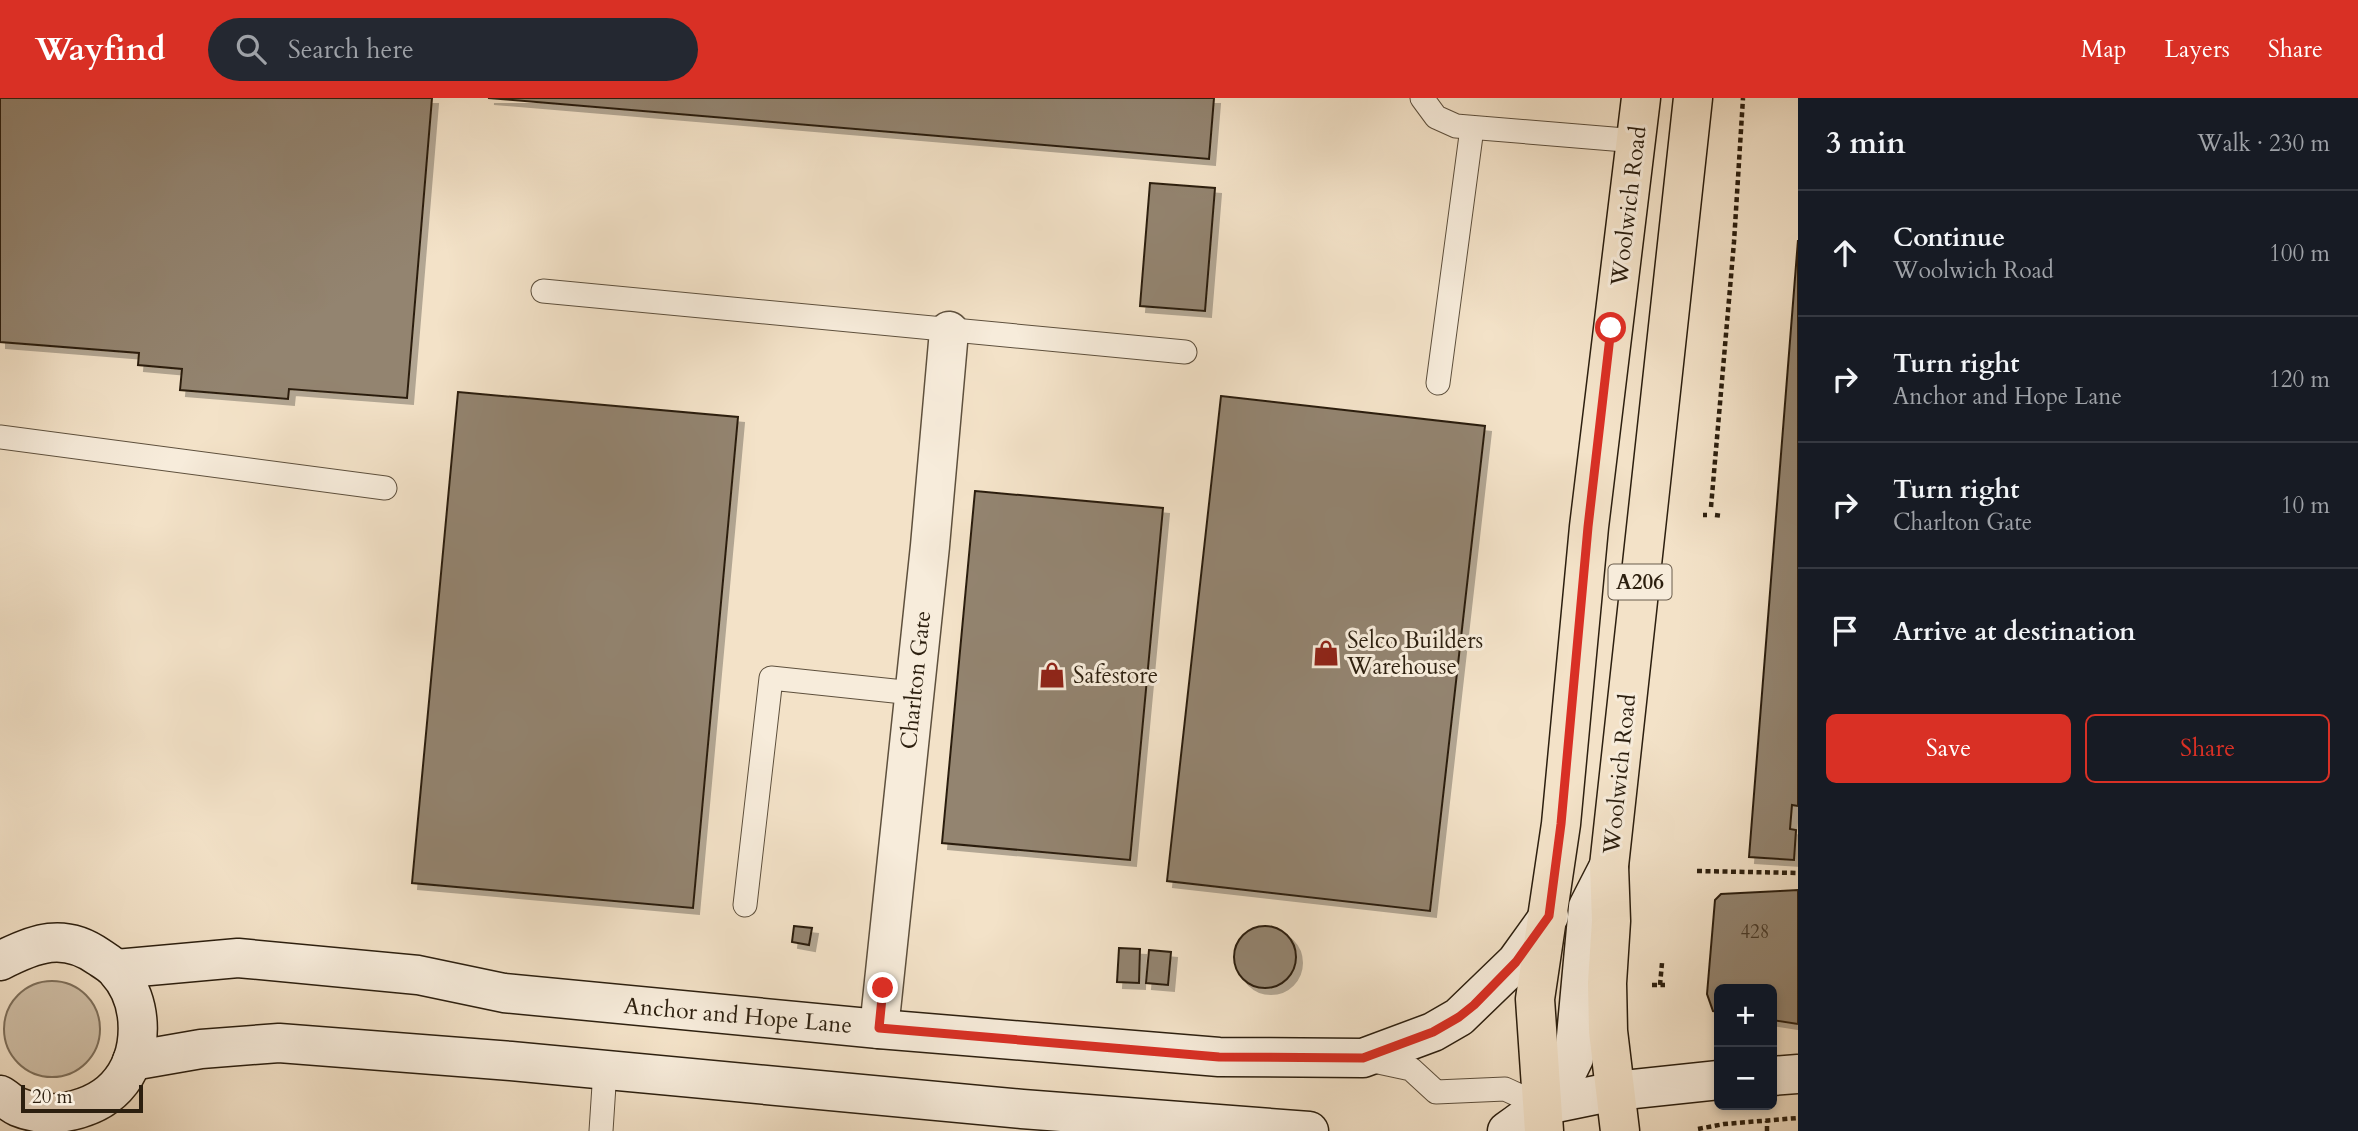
<!DOCTYPE html>
<html lang="en">
<head>
<meta charset="utf-8">
<style>
  :root { --surface:#171b24; --page:#242831; --text:#f1f3f6; --muted:#9ea1a6; --line:#363941; --accent:#d93025 }
  body { margin:0; font-family:Cardo,serif; background:var(--page); color:var(--text) }
  .controls { position:absolute; right:21px; bottom:21px; display:grid; overflow:hidden; border-radius:10px; box-shadow:0 4px 10px #0003 }
  .controls button { width:63px; height:63px; display:grid; place-items:center; padding:0; border:0; border-bottom:2px solid var(--line); background:var(--surface); color:var(--text); font:35px sans-serif }
  .scale { position:absolute; left:21px; bottom:18px; width:122px; box-sizing:border-box; padding-left:7px; border:4px solid #2c1f0f; border-top:0; font-size:19px; line-height:24px; white-space:nowrap; color:#2c1f0f; -webkit-text-stroke:5px #f7ecdb; paint-order:stroke }
  .stop { position:absolute; width:21px; height:21px; margin:-16px; border:5px solid #d93025; border-radius:50%; background:#fff }
  .stop.end { background:#d93025; border-color:#fff; box-shadow:0 2px 7px #0008 }
  .list { margin:0; padding:0; list-style:none }
  h2 { display:flex; justify-content:space-between; align-items:center; height:91px; margin:0; padding:0 28px; font-size:30px }
  h2 small { font-size:23px; font-weight:400; color:var(--muted) }
  .list li { display:grid; grid-template-columns:46px 1fr auto; gap:21px; align-items:center; box-sizing:border-box; height:126px; padding:0 28px; border-top:2px solid var(--line) }
  .list b { display:block; font-size:26px; white-space:nowrap }
  .list p { margin:0; font-size:23px; white-space:nowrap; color:var(--muted) }
  .list em { font-size:23px; font-style:normal; color:var(--muted) }
  .actions { display:flex; gap:14px; padding:21px 28px }
  .actions a { flex:1; padding:16px 0; border:2px solid var(--accent); border-radius:10px; text-align:center; font-size:24px; color:var(--accent) }
  .actions .main { background:var(--accent); color:#fff }
  .icon { flex:none; width:38px; height:38px; fill:none; stroke:currentColor; stroke-width:2; stroke-linecap:round; stroke-linejoin:round }
  .map { position:relative; flex:none; width:1798px; height:1033px; overflow:hidden }
  header { display:flex; align-items:center; gap:42px; box-sizing:border-box; height:98px; padding:0 35px; background:var(--accent); color:#fff }
  header strong { font-size:33px }
  nav { display:flex; gap:38px; margin-inline-start:auto; font-size:24px }
  .search { width:490px; height:63px; background:var(--page); display:flex; align-items:center; gap:18px; box-sizing:border-box; padding:0 24px; border-radius:38px; color:var(--muted); font-size:26px }
  main { display:flex }
  aside { flex:1; background:var(--surface) }
  .map>svg:first-child { display:block }
</style>
</head>
<body>
<header>
<strong>Wayfind</strong>
<div class="search"><svg class="icon" aria-label="search" viewBox="0 0 24 24"><circle cx="10" cy="10" r="6"/><path d="M15 15l6 6"/></svg>Search here</div>
<nav><a>Map</a><a>Layers</a><a>Share</a></nav>
</header>
<main>
<div class="map">
<svg width="1798" height="1033" viewBox="0 0 1798 1033">
  <defs>
    <filter id="shadow"><feDropShadow dx="6" dy="6" stdDeviation="0" flood-color="#0004"/></filter>
  </defs>
  <rect width="100%" height="100%" fill="#f3e2c8"/>
  <filter id="stains"><feTurbulence type="fractalNoise" baseFrequency=".00286" numOctaves="4"/><feColorMatrix values="0 0 0 0 .2 0 0 0 0 .09 0 0 0 0 .02 0 0 0 .5 -.17"/></filter>
  <radialGradient id="worn" r=".72"><stop offset=".6" stop-color="#630" stop-opacity="0"/><stop offset="1" stop-color="#630" stop-opacity=".3"/></radialGradient>
  <circle fill="#d1c1a9" stroke="#7e705c" stroke-width="2" cx="52" cy="931" r="48"/>
  <g fill="#93846f" stroke="#2c1f0f" stroke-width="2" filter="url(#shadow)">
    <polygon points="0,0 432,0 407,300 289,291 288,301 180,292 182,271 138,267 139,255 0,244"/>
    <polygon points="488,0 1214,0 1209,61"/>
    <polygon points="1150,85 1215,90 1205,213 1140,208"/>
    <polygon points="1798,142 1798,708 1792,707 1790,731 1796,732 1794,762 1749,759"/>
    <polygon points="458,294 738,319 693,810 412,785"/>
    <polygon points="1221,298 1485,328 1430,813 1167,783"/>
    <polygon points="975,393 1163,410 1130,762 942,745"/>
    <polygon points="1798,792 1798,926 1772,922 1772,891 1719,891 1719,914 1713,913 1707,896 1715,802 1721,796"/>
    <polygon points="794,828 812,830 809,847 792,844"/>
    <circle cx="1265" cy="859" r="31"/>
    <polygon points="1119,850 1140,851 1139,885 1117,884"/>
    <polygon points="1149,852 1171,854 1168,887 1146,885"/>
  </g>
  <g fill="none" stroke-linecap="round" stroke-linejoin="round">
    <g stroke="#5e503d" stroke-width="25">
      <g id="lane">
        <polyline points="1422,0 1436,19 1456,28 1637,43"/>
        <polyline points="543,193 1185,254"/>
        <polyline points="1438,285 1472,30"/>
        <polyline points="0,339 385,390"/>
        <polyline points="745,807 771,580 913,595"/>
        <polyline points="1369,962 1411,971 1436,994 1505,991 1542,1008"/>
        <polyline points="601,1033 605,972"/>
      </g>
    </g>
    <g stroke="#5e503d" stroke-width="41">
      <polyline id="street" points="879,931 930,448 949,233"/>
    </g>
    <g stroke="#2c1f0f" stroke-width="41">
      <g id="secondary">
        <path d="M0,863c35,-18 64,-29 99,-4 6,4 13,8 17,13 29,31 29,86 0,117 -15,16 -35,23 -57,26 -13,1 -29,-1 -41,-6 -7,-3 -12,-9 -18,-12"/>
        <polyline points="116,871 238,860 418,877 504,895 879,931 1219,959 1363,960 1433,934 1459,919 1516,864 1549,818"/>
        <polyline points="132,963 201,951 279,945 511,963 1022,1011 1309,1033"/>
        <polyline points="1772,978 1798,976"/>
        <polyline points="1542,1008 1615,993 1719,982"/>
        <path d="M1507,1033c33,-23 50,-35 67,-73l14,-151 21,-41"/>
      </g>
    </g>
    <g stroke="#2c1f0f" stroke-width="41">
      <g id="primary">
        <polyline points="1544,1033 1535,901 1561,726 1589,429 1641,0"/>
        <polyline points="1620,1033 1608,933 1607,885 1611,823 1609,768 1693,0"/>
      </g>
    </g>
    <g stroke="#2c1f0f" stroke-width="4.5" stroke-dasharray="5 3.5" stroke-linecap="butt">
      <polyline points="1711,409 1734,144 1743,0"/>
      <polyline points="1703,417 1707,417"/>
      <polyline points="1715,417 1723,418"/>
      <polyline points="1697,773 1798,775"/>
      <polyline points="1652,887 1665,887"/>
      <polyline points="1660,887 1662,865"/>
      <polyline points="1698,1031 1724,1026 1798,1020"/>
      <polyline points="1767,1033 1767,1023"/>
    </g>
    <use href="#lane" stroke="#f7ecdb" stroke-width="23"/>
    <use href="#street" stroke="#f7ecdb" stroke-width="38"/>
    <use href="#secondary" stroke="#f7ecdb" stroke-width="38"/>
    <use href="#primary" stroke="#f3e2c8" stroke-width="38"/>
  </g>
  <g fill="none" stroke-linecap="round" stroke-linejoin="round">
    <polyline stroke="#d93025" stroke-width="9" points="883,890 879,930 1219,959 1363,960 1433,934 1459,919 1474,907 1516,864 1549,818 1561,726 1588,429 1611,230"/>
  </g>
  <defs>
    <g id="shop-bare" transform="scale(2.1)"><path d="M-5-2.5h2.3a2.7 3.5 0 0 1 5.4 0H5L5.5 6h-11ZM-1.5-2.5h3a1.5 2.3 0 0 0-3 0Z" fill="#8f2418" stroke="#f7ecdb" stroke-width="2.5" paint-order="stroke"/></g>
  </defs>
  <g fill-rule="evenodd">
    <use href="#shop-bare" x="1326" y="555"/>
    <use href="#shop-bare" x="1052" y="577"/>
  </g>
  <g text-anchor="middle" stroke-width="6" stroke-linejoin="round" paint-order="stroke">
    <g font-size="19" fill="#463827">
      <text x="1755" y="840">428</text>
    </g>
    <rect fill="#f7ecdb" stroke="#695c4c" stroke-width="2" x="1608.5" y="466.5" width="63" height="35" rx="5"/>
    <g font-size="21" font-weight="bold" fill="#2c1f0f">
      <text x="1640" y="491">A206</text>
    </g>
    <g font-size="23" fill="#2c1f0f" stroke="#f7ecdb">
      <text transform="translate(1628 108) rotate(-83)" y="8">Woolwich Road</text>
      <text transform="translate(915 582) rotate(-84)" y="8">Charlton Gate</text>
      <text transform="translate(1619 676) rotate(-84)" y="8">Woolwich Road</text>
      <text transform="translate(738 917) rotate(5)" y="8">Anchor and Hope Lane</text>
    </g>
    <g font-size="23" fill="#2c1f0f" stroke="#f7ecdb" text-anchor="start">
      <text x="1347" y="550">Selco Builders<tspan x="1347" dy="26">Warehouse</tspan></text>
      <text x="1073" y="585">Safestore</text>
    </g>
  </g>
  <rect width="100%" height="100%" filter="url(#stains)"/>
  <rect width="100%" height="100%" fill="url(#worn)"/>
</svg>
<div class="controls">
<button>+</button>
<button>−</button>
</div>
<div class="scale">20 m</div>
<div class="stop" style="left:1611px;top:230px"></div>
<div class="stop end" style="left:883px;top:890px"></div>
</div>
<aside>
<h2>3 min<small>Walk · 230 m</small></h2>
<ul class="list">
<li><svg class="icon" aria-label="ahead" viewBox="0 0 24 24"><path d="M12 20V5M6 11l6-6 6 6"/></svg><div><b>Continue</b><p>Woolwich Road</p></div><em>100 m</em></li>
<li><svg class="icon" aria-label="right" viewBox="0 0 24 24"><path d="M7 20v-9h11M14 6l5 5-5 5"/></svg><div><b>Turn right</b><p>Anchor and Hope Lane</p></div><em>120 m</em></li>
<li><svg class="icon" aria-label="right" viewBox="0 0 24 24"><path d="M7 20v-9h11M14 6l5 5-5 5"/></svg><div><b>Turn right</b><p>Charlton Gate</p></div><em>10 m</em></li>
<li><svg class="icon" aria-label="arrive" viewBox="0 0 24 24"><path d="M6 21V4h12l-3 4 3 4H6"/></svg><div><b>Arrive at destination</b></div></li>
</ul>
<div class="actions"><a class="main">Save</a><a>Share</a></div>
</aside>
</main>
</body>
</html>
